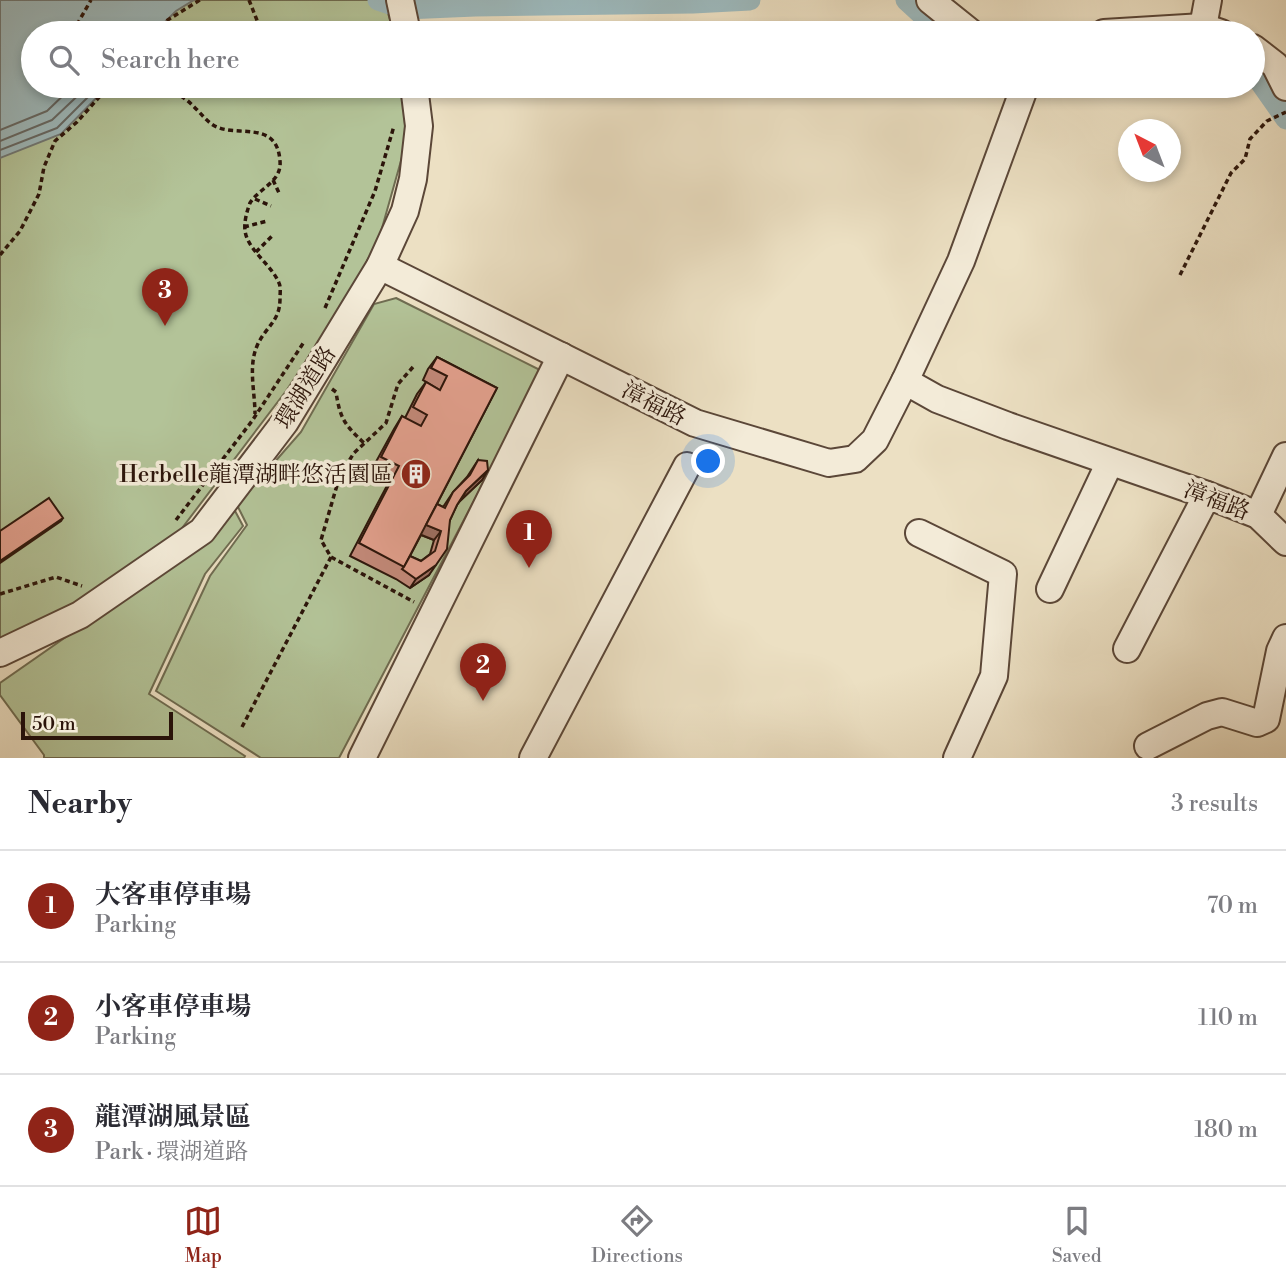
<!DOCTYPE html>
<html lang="en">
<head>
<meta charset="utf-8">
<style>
  :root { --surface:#fff; --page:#f2f2f3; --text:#2b2b33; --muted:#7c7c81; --line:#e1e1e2; --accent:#8f2418 }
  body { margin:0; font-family:"Libre Bodoni","Noto Serif TC",serif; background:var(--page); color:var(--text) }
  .compass { position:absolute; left:1118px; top:119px; width:63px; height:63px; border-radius:50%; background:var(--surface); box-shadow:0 4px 10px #0003; rotate:318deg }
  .scale { position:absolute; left:21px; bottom:18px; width:152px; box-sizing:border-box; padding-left:7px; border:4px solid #2b140a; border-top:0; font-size:19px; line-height:24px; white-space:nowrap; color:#2b140a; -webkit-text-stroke:5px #f3ebd8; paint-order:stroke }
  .you { position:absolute; left:709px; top:462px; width:24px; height:24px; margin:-18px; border:5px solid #fff; border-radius:50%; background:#1a73e8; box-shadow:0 0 0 10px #1a73e833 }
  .badge { display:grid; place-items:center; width:46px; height:46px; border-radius:50%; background:var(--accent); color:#fff; font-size:23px; font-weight:700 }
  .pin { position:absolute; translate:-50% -58px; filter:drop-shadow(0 2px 4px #0008) }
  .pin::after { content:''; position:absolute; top:37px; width:24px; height:21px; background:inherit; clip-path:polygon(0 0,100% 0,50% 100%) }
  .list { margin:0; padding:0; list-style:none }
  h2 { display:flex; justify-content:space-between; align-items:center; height:91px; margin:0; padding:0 28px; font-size:30px }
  h2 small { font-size:23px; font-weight:400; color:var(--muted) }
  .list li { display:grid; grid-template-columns:46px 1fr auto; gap:21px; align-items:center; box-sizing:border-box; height:112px; padding:0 28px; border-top:2px solid var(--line) }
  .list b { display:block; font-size:26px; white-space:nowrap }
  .list p { margin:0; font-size:23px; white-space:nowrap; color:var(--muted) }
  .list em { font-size:23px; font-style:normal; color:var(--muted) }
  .icon { flex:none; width:38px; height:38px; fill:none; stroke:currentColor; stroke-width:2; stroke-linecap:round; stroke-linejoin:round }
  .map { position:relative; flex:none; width:1286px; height:758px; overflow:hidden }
  .search { position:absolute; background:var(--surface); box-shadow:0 4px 10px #0003; left:21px; right:21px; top:21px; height:77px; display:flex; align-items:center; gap:18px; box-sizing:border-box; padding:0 24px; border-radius:38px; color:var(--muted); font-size:26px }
  .sheet { height:427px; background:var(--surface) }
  nav { display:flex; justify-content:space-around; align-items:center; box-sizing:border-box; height:98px; border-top:2px solid var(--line); background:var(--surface); font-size:19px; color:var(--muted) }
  nav a { display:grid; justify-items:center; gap:4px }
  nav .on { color:var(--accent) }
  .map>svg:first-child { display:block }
</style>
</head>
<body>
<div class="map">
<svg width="1286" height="758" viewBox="0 0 1286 758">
  <rect width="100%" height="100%" fill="#ece0c3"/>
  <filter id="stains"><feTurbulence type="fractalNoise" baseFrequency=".00286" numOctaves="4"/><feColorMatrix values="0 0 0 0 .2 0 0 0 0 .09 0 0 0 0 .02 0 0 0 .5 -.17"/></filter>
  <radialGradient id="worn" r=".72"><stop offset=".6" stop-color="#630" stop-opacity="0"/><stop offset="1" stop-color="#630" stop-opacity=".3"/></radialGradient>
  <g fill="#b3c398" stroke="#6f6c51" stroke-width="2">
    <polygon points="191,0 384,0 394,33 149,33 168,12"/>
    <polygon points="102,86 403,86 406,143 373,260 286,391 170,544 77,607 0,645 0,156"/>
    <polygon points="396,298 542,371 339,758 261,758 156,691 210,576 247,525 237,505 301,432 374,304"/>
    <polygon points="234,509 243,526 205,574 149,694 245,756 244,758 44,758 44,755 0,695 0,683 202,542"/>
  </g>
  <polygon fill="#9dbabe" stroke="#6f7876" stroke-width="2" points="0,0 194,0 176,11 154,33 33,33 33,86 108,86 61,134 0,158"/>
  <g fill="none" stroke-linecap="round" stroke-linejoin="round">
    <g stroke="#646764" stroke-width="2">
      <polyline points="0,130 47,111 73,86"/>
      <polyline points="0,141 52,120 88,86"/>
      <polyline points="0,150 57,128 99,86"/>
    </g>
    <g stroke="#9dbabe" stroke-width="21">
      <polyline points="378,0 405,9 475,6 693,3 750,0"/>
      <polyline points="906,0 942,33"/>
      <polyline points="1253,72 1286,119"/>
    </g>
    <g stroke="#5b4738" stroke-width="30">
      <g id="minor">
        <polyline points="400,0 407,33"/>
        <polyline points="930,0 971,33"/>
        <polyline points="1203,27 1208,0"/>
        <polyline points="1104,33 1203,27 1221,33"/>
        <polyline points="1253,48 1275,65 1286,87"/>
        <polyline points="380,266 695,423 829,463 855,459 875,440 905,381 937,399 1008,426 1207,495 1258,515 1286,542"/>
        <polyline points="905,381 961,261 1025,86"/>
        <polyline points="1258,515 1286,456"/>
        <polyline points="919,533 1003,574 994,676 957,758"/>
        <polyline points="1050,589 1110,462"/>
        <polyline points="1127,649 1207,495"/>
        <polyline points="0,653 80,615 202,531 285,422 380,266 405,211 413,179 419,126 414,86"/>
        <polyline points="1148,746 1207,716 1222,712 1257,723 1266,719 1280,651 1286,638"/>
        <polyline points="362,758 561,356"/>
        <polyline points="533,758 687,466"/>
      </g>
    </g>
    <g stroke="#2b140a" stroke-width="3.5" stroke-dasharray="5 3.5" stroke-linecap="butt">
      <polyline points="249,0 262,33"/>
      <polyline points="75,33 79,21 91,0"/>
      <polyline points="155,33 166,21 200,0"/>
      <path d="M97,86c22,7 55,-2 79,8 15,5 26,24 37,31 22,14 64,-7 67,36 2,21 -21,27 -30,42 -2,5 -5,15 -5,21 -3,23 26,39 34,59 2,4 1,11 1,16 0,23 -15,28 -23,47 -9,21 -2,46 -2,68"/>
      <polyline points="273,180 280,195"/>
      <polyline points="255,199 271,206"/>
      <polyline points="244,227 267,221"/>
      <polyline points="256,252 272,236"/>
      <polyline points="0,255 20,231 39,194 44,167 55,141 77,122 109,86"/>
      <polyline points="1180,275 1231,173 1245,159 1250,139 1267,121 1286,112"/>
      <polyline points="325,308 375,191 394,126"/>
      <polyline points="413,367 398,384 386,423 354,453 340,475 321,540 331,557 414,602"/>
      <path d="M332,389l4,3c4,27 9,33 28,51"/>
      <polyline points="176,520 252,421 304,342"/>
      <polyline points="0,594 56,577 82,586"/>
      <polyline points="242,727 331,557"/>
    </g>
    <use href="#minor" stroke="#f3ebd8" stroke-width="26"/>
  </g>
  <path fill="#c58b7c" stroke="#2b140a" stroke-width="2" fill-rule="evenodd" d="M437,357l60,31 -60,116 6,3 10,-15 14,-15 11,-17 4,20 -21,20 -4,5 -7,15 -21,55 -19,13 -14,-9 -46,-23 41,-78 -19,-9 22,-40 8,-13 3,2 12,-24 9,-12 12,7 -15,-9 5,-11zM421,535l13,5 -4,14 -9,7 -11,-5z"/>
  <g fill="#a07165" stroke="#2b140a" stroke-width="2">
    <polygon points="488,470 482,480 460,501 466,491"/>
    <polygon points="63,518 61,521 0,563 0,561"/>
    <polygon points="425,524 441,531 434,540 419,534"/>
    <polygon points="436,565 429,575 410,588 416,579"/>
  </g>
  <g fill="#e5a290" stroke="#2b140a" stroke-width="2">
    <polygon points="437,357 497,388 404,567 359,543 399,466 381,457 402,416 421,426 427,415 413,407 426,382 440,390 447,376 431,368"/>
    <polygon points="478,460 487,461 488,470 466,491 457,505 450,520 447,549 436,565 416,579 402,569 404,567 410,556 421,561 435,551 441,531 426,525 437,504 445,508 453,492 470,475"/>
    <polygon points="49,498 63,518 0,561 0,531"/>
  </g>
  <defs>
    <g id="building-disc" transform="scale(1.575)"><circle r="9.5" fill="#8f2418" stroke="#f3ebd8"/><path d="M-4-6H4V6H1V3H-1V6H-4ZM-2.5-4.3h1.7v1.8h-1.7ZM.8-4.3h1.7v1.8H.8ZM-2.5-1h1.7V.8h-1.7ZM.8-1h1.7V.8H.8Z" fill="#fff"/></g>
  </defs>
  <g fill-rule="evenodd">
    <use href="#building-disc" x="416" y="474"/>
  </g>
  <g text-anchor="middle" stroke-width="7" stroke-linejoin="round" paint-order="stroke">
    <g font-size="23" fill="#2b140a" stroke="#f3ebd8">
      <text transform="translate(305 387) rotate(-58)" y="8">環湖道路</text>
      <text transform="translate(654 403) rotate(27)" y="8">漳福路</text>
      <text transform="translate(1217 500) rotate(21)" y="8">漳福路</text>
    </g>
    <g font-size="23" fill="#2b140a" stroke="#f3ebd8" text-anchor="end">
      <text x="393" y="482">Herbelle龍潭湖畔悠活園區</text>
    </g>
  </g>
  <rect width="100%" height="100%" filter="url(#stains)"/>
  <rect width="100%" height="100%" fill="url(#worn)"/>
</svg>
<svg class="compass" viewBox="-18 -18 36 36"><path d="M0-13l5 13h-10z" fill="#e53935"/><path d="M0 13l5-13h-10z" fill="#7c7c81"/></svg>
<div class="scale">50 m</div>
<div class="you"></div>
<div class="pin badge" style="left:529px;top:568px">1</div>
<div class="pin badge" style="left:483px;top:701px">2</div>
<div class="pin badge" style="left:165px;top:326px">3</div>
<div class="search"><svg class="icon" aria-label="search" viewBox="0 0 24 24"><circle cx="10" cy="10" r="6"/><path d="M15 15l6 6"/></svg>Search here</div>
</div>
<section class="sheet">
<h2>Nearby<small>3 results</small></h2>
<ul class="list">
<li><span class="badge">1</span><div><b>大客車停車場</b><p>Parking</p></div><em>70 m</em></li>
<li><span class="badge">2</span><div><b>小客車停車場</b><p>Parking</p></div><em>110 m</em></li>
<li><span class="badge">3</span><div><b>龍潭湖風景區</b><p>Park · 環湖道路</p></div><em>180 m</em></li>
</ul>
</section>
<nav>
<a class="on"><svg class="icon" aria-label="map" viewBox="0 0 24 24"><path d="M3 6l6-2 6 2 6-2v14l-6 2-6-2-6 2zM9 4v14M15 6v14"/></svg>Map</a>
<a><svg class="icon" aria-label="directions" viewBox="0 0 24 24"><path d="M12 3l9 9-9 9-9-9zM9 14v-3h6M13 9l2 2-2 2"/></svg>Directions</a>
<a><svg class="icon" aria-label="saved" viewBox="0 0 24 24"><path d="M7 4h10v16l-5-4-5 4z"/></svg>Saved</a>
</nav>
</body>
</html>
